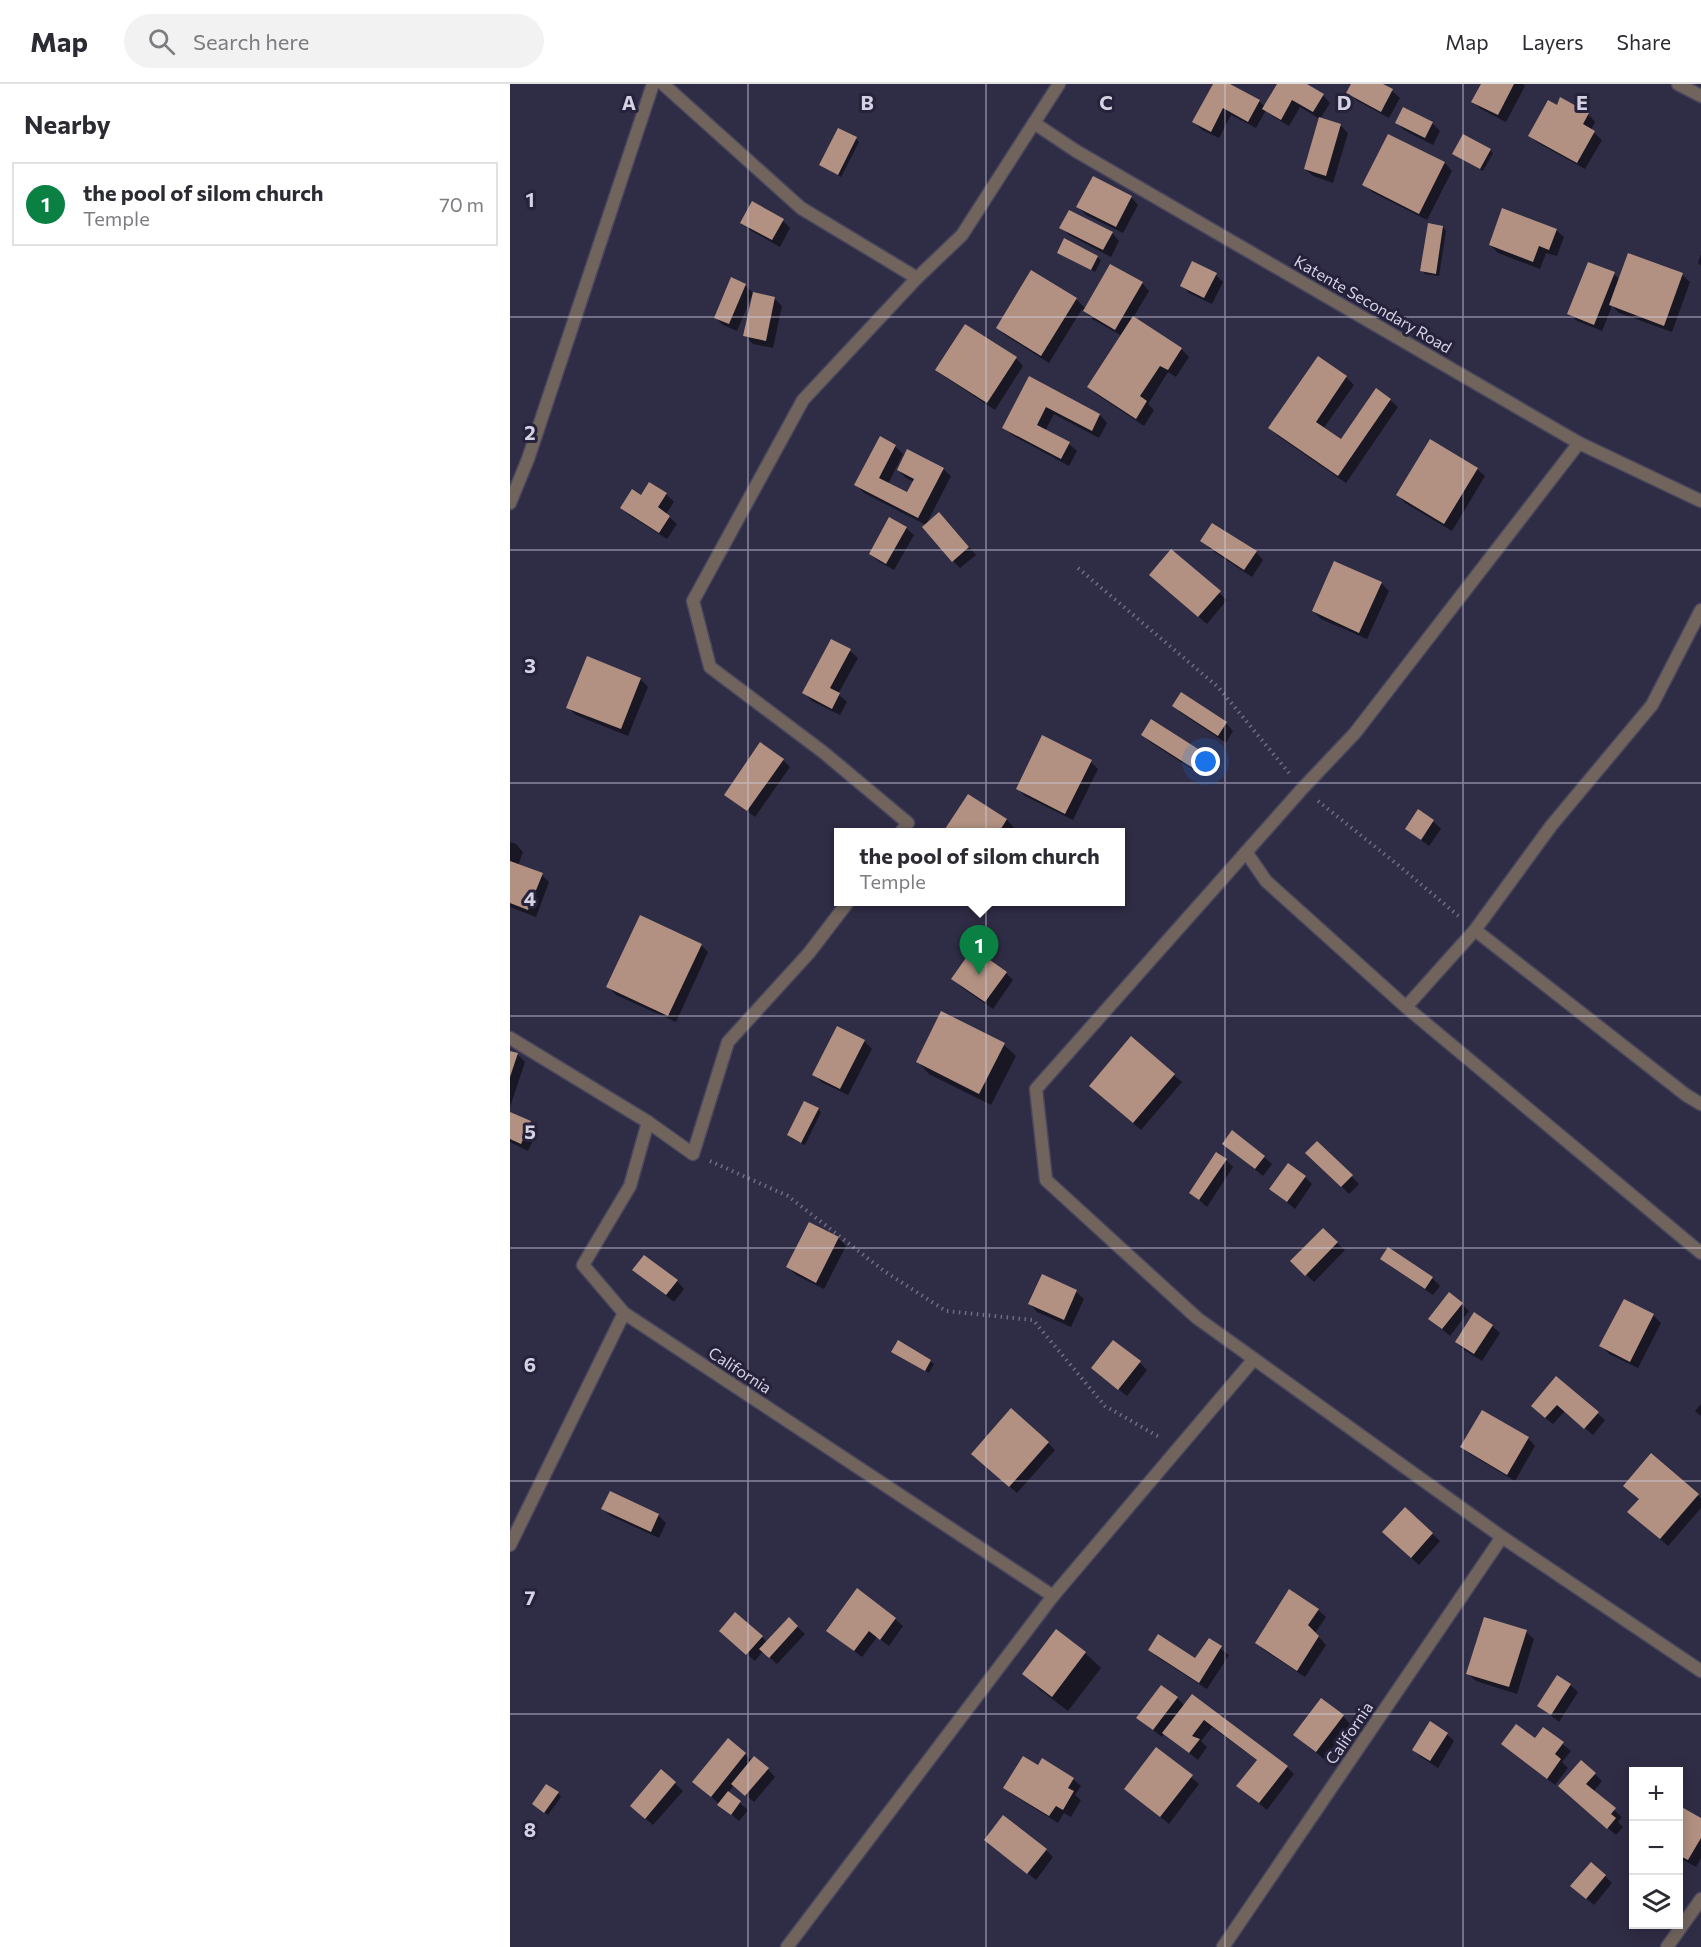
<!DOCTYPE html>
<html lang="en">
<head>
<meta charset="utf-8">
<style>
  :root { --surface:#fff; --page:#f2f2f3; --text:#2b2b33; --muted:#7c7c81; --line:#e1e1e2; --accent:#0b8043 }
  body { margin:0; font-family:Commissioner,sans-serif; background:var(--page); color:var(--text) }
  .controls { position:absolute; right:18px; bottom:18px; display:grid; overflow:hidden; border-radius:0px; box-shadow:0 3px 15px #0003 }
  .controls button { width:54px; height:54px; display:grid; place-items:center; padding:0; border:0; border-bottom:2px solid var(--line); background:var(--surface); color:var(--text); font:30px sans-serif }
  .you { position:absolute; left:696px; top:678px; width:21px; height:21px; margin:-15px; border:4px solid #fff; border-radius:50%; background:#1a73e8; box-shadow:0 0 0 9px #1a73e833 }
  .badge { display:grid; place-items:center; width:39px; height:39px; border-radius:50%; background:var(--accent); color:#fff; font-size:20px; font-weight:700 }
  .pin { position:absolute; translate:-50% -50px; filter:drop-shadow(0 2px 3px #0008) }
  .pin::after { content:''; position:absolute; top:32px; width:21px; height:18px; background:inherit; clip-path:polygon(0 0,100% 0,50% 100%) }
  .popup { position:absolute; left:324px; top:744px; width:291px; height:78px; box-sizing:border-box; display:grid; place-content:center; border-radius:0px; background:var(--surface); filter:drop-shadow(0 2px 4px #0005); font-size:20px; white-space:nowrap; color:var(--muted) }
  .popup b { font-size:22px; color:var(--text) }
  .popup::after { content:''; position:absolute; left:50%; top:100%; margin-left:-12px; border:12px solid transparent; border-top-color:var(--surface) }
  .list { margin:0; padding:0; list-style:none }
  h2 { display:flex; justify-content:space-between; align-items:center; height:78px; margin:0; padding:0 24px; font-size:26px }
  h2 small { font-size:20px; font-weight:400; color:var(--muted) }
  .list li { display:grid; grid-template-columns:39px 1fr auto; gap:18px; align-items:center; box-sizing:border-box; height:84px; margin:0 12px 12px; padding:0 12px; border:2px solid var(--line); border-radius:0px }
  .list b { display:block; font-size:22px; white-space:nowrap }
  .list p { margin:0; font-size:20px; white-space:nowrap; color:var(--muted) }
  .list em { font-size:20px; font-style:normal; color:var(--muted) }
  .icon { flex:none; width:33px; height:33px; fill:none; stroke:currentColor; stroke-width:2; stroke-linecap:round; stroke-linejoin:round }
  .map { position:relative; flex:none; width:1191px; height:1863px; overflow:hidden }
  header { display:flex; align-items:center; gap:36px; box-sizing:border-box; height:84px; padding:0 30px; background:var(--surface); border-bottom:2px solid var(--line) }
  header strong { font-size:28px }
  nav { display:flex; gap:33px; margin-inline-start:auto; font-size:21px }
  .search { width:420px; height:54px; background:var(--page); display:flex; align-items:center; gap:15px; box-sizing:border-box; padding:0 21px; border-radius:33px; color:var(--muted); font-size:22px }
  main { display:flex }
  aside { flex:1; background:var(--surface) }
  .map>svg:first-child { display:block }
</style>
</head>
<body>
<header>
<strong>Map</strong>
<div class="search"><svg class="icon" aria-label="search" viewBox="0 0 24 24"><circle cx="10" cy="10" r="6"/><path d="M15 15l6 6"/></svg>Search here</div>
<nav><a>Map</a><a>Layers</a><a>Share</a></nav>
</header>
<main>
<aside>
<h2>Nearby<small></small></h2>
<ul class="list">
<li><span class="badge">1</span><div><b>the pool of silom church</b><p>Temple</p></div><em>70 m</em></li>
</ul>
</aside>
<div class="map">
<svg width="1191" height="1863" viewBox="0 0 1191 1863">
  <rect width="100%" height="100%" fill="#2f2c45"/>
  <g fill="#0007">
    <polygon points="704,0 716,0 749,17 755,23 768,0 794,0 813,11 820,19 810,35 830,41 838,49 823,99 803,92 795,85 810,35 790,23 779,42 762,32 756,26 746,44 721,31 709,54 692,46 684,38"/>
    <polygon points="843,0 870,0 882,7 890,14 879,34 846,16 838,9"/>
    <polygon points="972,0 1013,0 1015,2 996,38 971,25 963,18"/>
    <polygon points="1047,23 1078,30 1085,38 1081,46 1092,56 1075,85 1028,59 1020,52"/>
    <polygon points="887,39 922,39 930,47 923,61 894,46"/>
    <polygon points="879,52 935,79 942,87 917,136 862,108 854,100"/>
    <polygon points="346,55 349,58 331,93 311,81"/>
    <polygon points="980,66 983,69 973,87 944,70"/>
    <polygon points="621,113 628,121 613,149 576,131 568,123"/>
    <polygon points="273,137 280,144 270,163 240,146 232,138"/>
    <polygon points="551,143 602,149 609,157 601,173 559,151"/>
    <polygon points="933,143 936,147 929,192 915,190 912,187"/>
    <polygon points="1046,146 1054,153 1047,172 1036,169 1030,185 988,169 980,161"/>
    <polygon points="548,169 587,173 591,176 585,188"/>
    <polygon points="1191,170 1191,182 1188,179"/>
    <polygon points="1119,171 1172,191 1180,198 1162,248 1109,229 1102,222 1092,247 1067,237 1059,230 1104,190 1110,196"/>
    <polygon points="706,191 713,198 702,220 679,209 671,201"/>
    <polygon points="632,199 639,207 623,234 671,265 679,273 666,293 658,288 638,320 644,326 634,342 586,310 579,302 612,252 582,235 572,225 539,279 495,251 487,244 566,215 576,225"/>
    <polygon points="235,201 243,209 227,247 213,241 206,234"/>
    <polygon points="265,215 272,222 263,264 243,260 235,252"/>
    <polygon points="506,274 513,282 485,326 435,293 427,286"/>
    <polygon points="836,293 844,301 813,345 831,357 880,316 888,323 836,399 768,352 760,344"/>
    <polygon points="520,294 590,331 597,339 589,354 544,330 535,347 559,360 567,367 559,382 502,351 494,344"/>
    <polygon points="385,362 393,370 378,400 398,410 404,398 396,394 388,386 433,385 441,392 416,441 354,409 346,401"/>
    <polygon points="967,385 975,392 942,447 895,419 888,411"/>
    <polygon points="140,400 156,410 164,418 156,430 167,440 157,455 119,431 112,424 131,413"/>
    <polygon points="437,437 466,471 450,484 443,477"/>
    <polygon points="396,444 404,451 384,486 368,477 360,469"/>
    <polygon points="692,457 746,468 753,476 742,493 700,465"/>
    <polygon points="648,498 709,509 717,516 697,540"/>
    <polygon points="871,499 879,507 857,555 811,535 803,527"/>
    <polygon points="340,567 348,574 328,610 337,618 330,631 302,617 294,609"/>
    <polygon points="130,595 138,603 118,652 66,631 58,624"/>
    <polygon points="664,622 716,639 723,647 716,659 671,629"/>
    <polygon points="633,651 695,671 703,678 694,693 640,658"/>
    <polygon points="273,676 280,683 245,733 216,711"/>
    <polygon points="581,678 588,685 563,736 515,712 508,705"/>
    <polygon points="458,712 497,736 504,744 501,748 435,748"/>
    <polygon points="923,737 931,745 919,762 896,745"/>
    <polygon points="0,758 6,760 13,768 8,782 32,791 39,798 26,833 0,823"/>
    <polygon points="191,861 198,868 166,938 106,911 98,903"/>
    <polygon points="496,889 503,896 483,925 451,903 443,895"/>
    <polygon points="621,955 672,998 631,1046 588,1009"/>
    <polygon points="354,957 362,965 338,1011 311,998 304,990"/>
    <polygon points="494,961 506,972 481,1021 419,990 408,978"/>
    <polygon points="0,968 8,971 15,978 0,1023"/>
    <polygon points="308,1025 311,1028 295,1061 282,1055 278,1051"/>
    <polygon points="0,1030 20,1038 28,1046 18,1067 0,1058"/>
    <polygon points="807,1059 849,1100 839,1110 798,1069"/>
    <polygon points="714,1060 754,1073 762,1080 753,1092"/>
    <polygon points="716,1076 723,1083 697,1123 681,1109"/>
    <polygon points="795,1093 802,1100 785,1125 761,1105"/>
    <polygon points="300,1140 328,1154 336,1162 314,1205 286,1191 278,1183"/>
    <polygon points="813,1146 835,1166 804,1198 782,1177"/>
    <polygon points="878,1166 922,1194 930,1202 923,1211 880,1182 872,1175"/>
    <polygon points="124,1186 167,1197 174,1205 164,1218"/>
    <polygon points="532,1192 566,1208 574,1215 561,1243 527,1228 520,1220"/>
    <polygon points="952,1220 959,1227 940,1252 920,1235"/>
    <polygon points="1143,1231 1151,1239 1128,1284 1099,1270 1091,1262"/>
    <polygon points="982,1242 990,1249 972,1277 954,1266 946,1258"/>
    <polygon points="387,1271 420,1277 424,1280 419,1289"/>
    <polygon points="630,1279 637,1286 617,1312 591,1292"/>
    <polygon points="1047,1294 1095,1336 1083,1351 1055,1327 1043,1340 1030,1330"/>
    <polygon points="1191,1320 1191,1332 1185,1327"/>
    <polygon points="1018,1354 1025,1362 1005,1397 960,1370 952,1363"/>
    <polygon points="538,1359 545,1366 507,1409 470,1377"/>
    <polygon points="1141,1371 1191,1414 1191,1424 1158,1462 1127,1435"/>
    <polygon points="93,1425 148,1431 156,1439 149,1454 101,1432"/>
    <polygon points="895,1425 930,1457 909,1481 882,1456"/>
    <polygon points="808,1526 816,1533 805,1549 816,1561 795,1593 754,1566 746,1559"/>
    <polygon points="279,1535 295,1550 267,1580 253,1567 245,1577 219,1555 252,1553 257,1558"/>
    <polygon points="385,1535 393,1542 379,1562 367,1553 352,1573 318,1547"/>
    <polygon points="1016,1548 1024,1555 1007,1610 966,1597 958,1590"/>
    <polygon points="699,1556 719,1571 697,1605 647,1573 640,1566 686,1576"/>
    <polygon points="575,1569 591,1584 558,1627 529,1605 514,1589"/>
    <polygon points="1060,1601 1068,1608 1049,1638 1029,1622"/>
    <polygon points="667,1614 675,1622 777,1683 784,1690 757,1726 728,1702 748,1677 702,1643 691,1657 697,1663 688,1676 654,1649 652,1653 628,1634"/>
    <polygon points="833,1632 840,1640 814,1675 785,1651"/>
    <polygon points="1034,1645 1061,1667 1052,1678 1058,1684 1045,1701 1001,1667 1025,1656"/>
    <polygon points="937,1650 944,1657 928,1684 911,1673 904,1666"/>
    <polygon points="647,1665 689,1700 659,1740 616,1705"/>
    <polygon points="235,1670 242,1677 258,1685 265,1693 244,1718 224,1701 218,1709 238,1726 229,1737 192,1705"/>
    <polygon points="533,1676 563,1695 571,1702 565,1711 571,1716 561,1733 554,1729 548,1739 503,1711 495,1704 528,1683"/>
    <polygon points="152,1688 173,1707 143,1741 129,1729"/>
    <polygon points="1085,1690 1092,1697 1083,1708 1112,1733 1108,1738 1113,1743 1106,1751 1057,1710"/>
    <polygon points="48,1709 51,1713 38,1731 27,1723"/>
    <polygon points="1168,1723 1191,1736 1191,1774 1186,1783 1168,1773"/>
    <polygon points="476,1756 536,1766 543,1773 526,1796"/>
    <polygon points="1095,1792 1102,1799 1084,1821 1070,1809"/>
  </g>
  <g fill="#b29182">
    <polygon points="703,0 720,0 750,16 738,38 713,24 701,48 682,38"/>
    <polygon points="767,0 797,0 814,10 803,28 782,16 771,36 752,25"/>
    <polygon points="841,0 873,0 883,5 871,28 836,9"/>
    <polygon points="971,0 1004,0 988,31 961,18"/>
    <polygon points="1050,13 1079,29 1073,40 1085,47 1067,79 1018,52 1038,16 1047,21"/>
    <polygon points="893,23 923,38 915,54 885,39"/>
    <polygon points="809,33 831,40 816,92 794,85"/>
    <polygon points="328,44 347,53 328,91 309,81"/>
    <polygon points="878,50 935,78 909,130 852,101"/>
    <polygon points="953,50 981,65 970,85 942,70"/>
    <polygon points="583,92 622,112 606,143 566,123"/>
    <polygon points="242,117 274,135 262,156 230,139"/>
    <polygon points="992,124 1047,145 1039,166 1029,162 1023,178 979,161"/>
    <polygon points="559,126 603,148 593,166 549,144"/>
    <polygon points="918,139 933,142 926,190 910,187"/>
    <polygon points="554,154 588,172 581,186 547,169"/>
    <polygon points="1118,169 1173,189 1154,242 1099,221"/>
    <polygon points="682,177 707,189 694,214 670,202"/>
    <polygon points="1078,178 1105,188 1084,241 1057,230"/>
    <polygon points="600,180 633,198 605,246 573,227"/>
    <polygon points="521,186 567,214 531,272 486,244"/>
    <polygon points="221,193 236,200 219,240 204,234"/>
    <polygon points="243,208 265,213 256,257 233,252"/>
    <polygon points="623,232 672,264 658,286 650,282 630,312 637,317 626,335 577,303"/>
    <polygon points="455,240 507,273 477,319 425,286"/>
    <polygon points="808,272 837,292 806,338 831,355 866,304 881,315 828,392 758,344"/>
    <polygon points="519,292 590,330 582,347 536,323 527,341 560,358 551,375 492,344"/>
    <polygon points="370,352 386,361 369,394 397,408 404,395 387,386 397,365 434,384 408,434 344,401"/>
    <polygon points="920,355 968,384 934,440 886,411"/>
    <polygon points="139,398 157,409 148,423 160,432 149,449 110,424 122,405 131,411"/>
    <polygon points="429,428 459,463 442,478 412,443"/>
    <polygon points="379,433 397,443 376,480 359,470"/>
    <polygon points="702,439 747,467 734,486 690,457"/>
    <polygon points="661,465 711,507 688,533 639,491"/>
    <polygon points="824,477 872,498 849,549 802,527"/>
    <polygon points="321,555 341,565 320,604 330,609 322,625 292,609"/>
    <polygon points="77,572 131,594 111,645 56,624"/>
    <polygon points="671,608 717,638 708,652 662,622"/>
    <polygon points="641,635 696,670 686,686 631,651"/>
    <polygon points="532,651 582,676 555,730 506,705"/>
    <polygon points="250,658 274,675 237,727 214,711"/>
    <polygon points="458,710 497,735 489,748 433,748"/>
    <polygon points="908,725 924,736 911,756 895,745"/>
    <polygon points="0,777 33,789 18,826 0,819"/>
    <polygon points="130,831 192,860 158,932 96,903"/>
    <polygon points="463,864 497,888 475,918 441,895"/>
    <polygon points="431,927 495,959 469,1010 406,978"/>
    <polygon points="327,942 355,956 330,1005 302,991"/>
    <polygon points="621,952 665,990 623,1039 579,1002"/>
    <polygon points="0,967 8,969 0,993"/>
    <polygon points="294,1017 309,1024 291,1059 277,1051"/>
    <polygon points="0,1028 21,1037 11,1060 0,1055"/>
    <polygon points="722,1046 755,1072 745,1085 712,1060"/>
    <polygon points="807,1057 843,1091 831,1103 795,1069"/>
    <polygon points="706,1068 717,1075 689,1116 679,1109"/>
    <polygon points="778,1079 796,1092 777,1118 759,1105"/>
    <polygon points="299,1138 329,1153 306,1199 276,1183"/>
    <polygon points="813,1144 828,1158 795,1192 780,1177"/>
    <polygon points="878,1163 923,1193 915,1205 870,1175"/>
    <polygon points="134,1171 168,1196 156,1211 122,1186"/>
    <polygon points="532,1190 567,1206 554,1236 518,1220"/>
    <polygon points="939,1208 953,1219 932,1245 918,1235"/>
    <polygon points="1114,1215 1144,1230 1120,1278 1089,1262"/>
    <polygon points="964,1228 983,1241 964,1270 945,1258"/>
    <polygon points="388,1256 421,1276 415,1287 381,1268"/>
    <polygon points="603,1256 631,1277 608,1306 581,1284"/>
    <polygon points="1046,1292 1089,1328 1074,1345 1047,1321 1035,1334 1021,1322"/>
    <polygon points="501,1324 539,1358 499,1403 461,1370"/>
    <polygon points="972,1326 1019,1353 997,1391 950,1363"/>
    <polygon points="1141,1369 1189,1410 1150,1455 1117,1428 1129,1415 1113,1402"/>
    <polygon points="100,1407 149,1430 141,1448 91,1425"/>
    <polygon points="895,1423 923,1449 901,1474 872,1448"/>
    <polygon points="347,1504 386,1534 370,1556 359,1547 344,1567 316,1547"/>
    <polygon points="779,1505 809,1525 798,1541 809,1552 787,1587 745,1559"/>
    <polygon points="225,1528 253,1552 236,1571 209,1547"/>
    <polygon points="279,1533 288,1542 259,1574 249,1565"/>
    <polygon points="974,1533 1017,1546 999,1603 956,1590"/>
    <polygon points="546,1545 576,1568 542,1613 512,1590"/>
    <polygon points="648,1550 685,1574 699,1554 712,1562 689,1599 638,1566"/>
    <polygon points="1047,1591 1061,1600 1041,1631 1027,1622"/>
    <polygon points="651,1601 668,1613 643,1646 626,1634"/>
    <polygon points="682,1610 778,1682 749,1719 726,1702 747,1676 694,1636 682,1652 690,1655 679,1669 652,1649"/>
    <polygon points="811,1614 834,1631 806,1668 783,1651"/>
    <polygon points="920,1637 938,1649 920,1677 902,1666"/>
    <polygon points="1006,1640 1025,1654 1033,1643 1054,1658 1045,1670 1051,1675 1037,1695 991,1660"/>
    <polygon points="218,1654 236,1669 201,1713 182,1698"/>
    <polygon points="646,1663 683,1691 650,1733 614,1705"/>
    <polygon points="244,1672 259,1684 235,1712 221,1700"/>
    <polygon points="513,1672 528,1681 532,1674 564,1694 558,1704 564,1707 553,1726 546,1722 539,1732 493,1704"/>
    <polygon points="1071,1676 1086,1689 1076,1700 1106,1724 1101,1730 1106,1734 1097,1745 1048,1702"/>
    <polygon points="151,1685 166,1698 135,1735 120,1722"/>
    <polygon points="36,1700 49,1708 34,1729 22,1720"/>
    <polygon points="218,1707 231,1717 221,1731 207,1721"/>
    <polygon points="1168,1721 1191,1734 1191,1754 1178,1776 1168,1771"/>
    <polygon points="493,1731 537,1765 517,1790 474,1756"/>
    <polygon points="1081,1778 1096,1791 1076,1815 1060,1802"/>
  </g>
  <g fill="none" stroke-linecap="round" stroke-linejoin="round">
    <g stroke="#49475e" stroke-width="15">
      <g id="minor">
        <polyline points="153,0 291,124 407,194 452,151 549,0"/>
        <polyline points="1168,0 1191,12"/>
        <polyline points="524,39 566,67 1069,359 1191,417"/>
        <polyline points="1069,359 845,649 792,705 526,1005 536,1096 687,1234 992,1453 1191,1587"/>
        <polyline points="0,419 18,375 143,0"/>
        <polyline points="391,748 398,739 313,668 200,583 183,517 293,316 407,194"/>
        <polyline points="736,768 756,797 896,923 1191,1169"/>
        <polyline points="965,846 1176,1011 1191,1020"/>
        <polyline points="896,923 965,846 1041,742 1142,621 1191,526"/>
        <polyline points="0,954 138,1038 183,1070 218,958 299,869 338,818"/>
        <polyline points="114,1229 73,1181 120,1102 138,1038"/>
        <polyline points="0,1461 114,1229 543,1512"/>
        <polyline points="277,1863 543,1512 744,1275"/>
        <polyline points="713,1863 992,1453"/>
        <polyline points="1157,1863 1191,1815"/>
      </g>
    </g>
    <g stroke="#706d83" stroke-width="4" stroke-dasharray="1.5 4.5" stroke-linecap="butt">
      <polyline points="568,484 708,603 779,689"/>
      <polyline points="808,717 888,781 951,834"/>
      <polyline points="200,1077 278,1112 374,1187 436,1227 523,1236 595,1322 651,1354"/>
    </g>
    <use href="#minor" stroke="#71645d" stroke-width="12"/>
  </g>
  <path fill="none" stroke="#d4d2e3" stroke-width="1.5" stroke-opacity="0.55" d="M238,0v1863M476,0v1863M715,0v1863M953,0v1863M0,233h1191M0,466h1191M0,699h1191M0,932h1191M0,1164h1191M0,1397h1191M0,1630h1191"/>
  <g text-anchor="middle" stroke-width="6" stroke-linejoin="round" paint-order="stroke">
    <g font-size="16" fill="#d4d2e3" stroke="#26223b">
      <text transform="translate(863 220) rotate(30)" y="6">Katente Secondary Road</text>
      <text transform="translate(230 1286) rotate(33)" y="6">California</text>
      <text transform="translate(839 1649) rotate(-56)" y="6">California</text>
    </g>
  </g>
  <g font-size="20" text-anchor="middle" font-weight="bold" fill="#d4d2e3" stroke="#26223b" stroke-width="6" stroke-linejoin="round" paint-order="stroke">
    <text x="119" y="26">A</text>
    <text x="357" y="26">B</text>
    <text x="596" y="26">C</text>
    <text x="834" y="26">D</text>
    <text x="1072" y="26">E</text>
    <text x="20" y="123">1</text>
    <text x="20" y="356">2</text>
    <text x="20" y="589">3</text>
    <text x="20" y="822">4</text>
    <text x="20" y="1055">5</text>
    <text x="20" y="1288">6</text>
    <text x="20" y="1521">7</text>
    <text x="20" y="1753">8</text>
  </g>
</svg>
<div class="controls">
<button>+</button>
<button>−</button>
<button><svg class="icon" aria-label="layers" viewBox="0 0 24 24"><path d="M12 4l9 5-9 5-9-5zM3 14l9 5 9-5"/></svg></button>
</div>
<div class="you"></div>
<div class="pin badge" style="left:469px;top:891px">1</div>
<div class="popup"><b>the pool of silom church</b>Temple</div>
</div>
</main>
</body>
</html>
